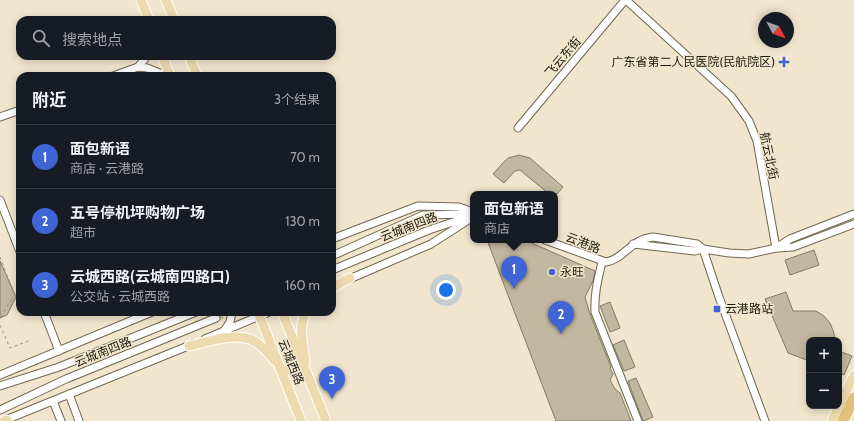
<!DOCTYPE html>
<html lang="zh">
<head>
<meta charset="utf-8">
<style>
  :root { --surface:#171b24; --page:#242831; --text:#f1f3f6; --muted:#9ea1a6; --line:#363941; --accent:#3e64d6 }
  body { margin:0; font-family:Cabin,"Noto Sans SC",sans-serif; background:var(--page); color:var(--text) }
  .controls { position:absolute; right:12px; bottom:12px; display:grid; overflow:hidden; border-radius:8px; box-shadow:0 2px 10px #0003 }
  .controls button { width:36px; height:36px; display:grid; place-items:center; padding:0; border:0; border-bottom:1px solid var(--line); background:var(--surface); color:var(--text); font:20px sans-serif }
  .compass { position:absolute; left:758px; top:12px; width:36px; height:36px; border-radius:50%; background:var(--surface); box-shadow:0 2px 10px #0003; rotate:131deg }
  .you { position:absolute; left:446px; top:290px; width:14px; height:14px; margin:-10px; border:3px solid #fff; border-radius:50%; background:#1a73e8; box-shadow:0 0 0 6px #1a73e833 }
  .badge { display:grid; place-items:center; width:26px; height:26px; border-radius:50%; background:var(--accent); color:#fff; font-size:13px; font-weight:700 }
  .pin { position:absolute; translate:-50% -33px; filter:drop-shadow(0 1px 2px #0008) }
  .pin::after { content:''; position:absolute; top:21px; width:14px; height:12px; background:inherit; clip-path:polygon(0 0,100% 0,50% 100%) }
  .popup { position:absolute; left:470px; top:191px; width:88px; height:52px; box-sizing:border-box; display:grid; place-content:center; border-radius:8px; background:var(--surface); filter:drop-shadow(0 1px 3px #0005); font-size:13px; white-space:nowrap; color:var(--muted) }
  .popup b { font-size:15px; color:var(--text) }
  .popup::after { content:''; position:absolute; left:50%; top:100%; margin-left:-8px; border:8px solid transparent; border-top-color:var(--surface) }
  .list { margin:0; padding:0; list-style:none }
  h2 { display:flex; justify-content:space-between; align-items:center; height:52px; margin:0; padding:0 16px; font-size:17px }
  h2 small { font-size:13px; font-weight:400; color:var(--muted) }
  .list li { display:grid; grid-template-columns:26px 1fr auto; gap:12px; align-items:center; box-sizing:border-box; height:64px; padding:0 16px; border-top:1px solid var(--line) }
  .list b { display:block; font-size:15px; white-space:nowrap }
  .list p { margin:0; font-size:13px; white-space:nowrap; color:var(--muted) }
  .list em { font-size:13px; font-style:normal; color:var(--muted) }
  .icon { flex:none; width:22px; height:22px; fill:none; stroke:currentColor; stroke-width:2; stroke-linecap:round; stroke-linejoin:round }
  .map { position:relative; flex:none; width:854px; height:421px; overflow:hidden }
  .search { position:absolute; background:var(--surface); box-shadow:0 2px 10px #0003; left:16px; top:16px; width:320px; height:44px; display:flex; align-items:center; gap:10px; box-sizing:border-box; padding:0 14px; border-radius:12px; color:var(--muted); font-size:15px }
  .panel { position:absolute; background:var(--surface); box-shadow:0 2px 10px #0003; left:16px; top:72px; width:320px; height:244px; border-radius:12px }
  .map>svg:first-child { display:block }
</style>
</head>
<body>
<div class="map">
<svg width="854" height="421" viewBox="0 0 854 421">
  <rect width="100%" height="100%" fill="#f1e6cd"/>
  <g fill="#c2b79f" stroke="#847a63">
    <polygon points="519,155 530,158 563,187 557,194 549,194 520,170 515,171 504,183 493,174 503,163 508,158"/>
    <polygon points="487,240 525,240 595,271 593,281 585,297 590,314 611,367 610,368 613,374 610,380 615,389 620,393 631,421 556,421"/>
    <polygon points="814,250 819,265 790,275 785,260"/>
    <polygon points="0,261 16,297 7,315 0,318"/>
    <polygon points="786,292 793,311 816,311 824,316 830,323 834,333 835,340 809,340 809,361 788,353 765,299"/>
    <polygon points="610,302 620,328 610,332 600,306"/>
    <polygon points="624,340 635,367 624,371 613,345"/>
    <polygon points="839,351 852,356 844,375 839,373"/>
    <polygon points="636,378 653,417 643,421 628,381"/>
  </g>
  <g fill="none" stroke-linecap="round" stroke-linejoin="round">
    <polyline stroke="#d1c7b0" stroke-width="7" stroke-dasharray="7 3.5" stroke-linecap="butt" points="216,318 230,312"/>
    <g stroke="#706650" stroke-width="9">
      <g id="minor">
        <polyline points="626,0 721,87 731,96 749,121 757,141 776,248"/>
        <polyline points="138,67 147,56"/>
        <polyline points="113,76 138,67 147,68 167,76"/>
        <polyline points="0,117 20,110"/>
        <polyline points="518,128 625,0"/>
        <polyline points="0,200 20,252"/>
        <polyline points="332,239 418,206 459,207 473,212"/>
        <path d="M545,240l61,22c17,-2 25,-23 47,-25l44,7 6,5 26,4 20,1 27,-6 14,-9 64,-25"/>
        <polyline points="633,244 695,251 703,249"/>
        <polyline points="778,248 793,247 854,224"/>
        <polyline points="703,249 719,297 765,421"/>
        <polyline points="332,256 423,215 469,214"/>
        <path d="M602,262c-4,17 -8,32 -7,50l43,109"/>
        <polyline points="332,270 429,230 468,217"/>
        <polyline points="347,280 431,244 473,217"/>
        <polyline points="44,312 59,351"/>
        <polyline points="224,331 230,322 232,312"/>
        <polyline points="205,339 269,312"/>
        <polyline points="0,375 152,312"/>
        <polyline points="0,386 59,367 196,312"/>
        <polyline points="69,394 79,421"/>
        <polyline points="53,401 61,421"/>
        <polyline points="0,410 66,379 216,318"/>
        <polyline points="3,421 193,344"/>
      </g>
    </g>
    <g stroke="#fff" stroke-width="11">
      <g id="major">
        <polyline points="141,0 149,20"/>
        <polyline points="166,0 174,20"/>
        <polyline points="162,56 170,76"/>
        <polyline points="189,56 197,76"/>
        <polyline points="332,288 350,278"/>
        <polyline points="258,312 301,421"/>
        <polyline points="282,312 326,421"/>
        <path d="M189,346c19,-4 44,-14 63,-6 9,4 16,13 23,21"/>
        <path d="M305,362c-2,-17 -7,-35 1,-50"/>
        <path d="M283,375c7,-14 14,-11 23,-1"/>
        <polyline points="4,421 7,420"/>
        <polyline points="832,421 854,375"/>
      </g>
    </g>
    <g stroke="#fff" stroke-width="13">
      <polyline id="highway" points="843,421 854,398"/>
    </g>
    <g stroke="#9e9583" stroke-width="1" stroke-dasharray="3 3" stroke-linecap="butt">
      <polyline points="0,257 16,298 10,301 0,320"/>
      <polyline points="0,325 10,348 31,340"/>
    </g>
    <use href="#minor" stroke="#fff" stroke-width="7"/>
    <use href="#major" stroke="#eedaaf" stroke-width="9"/>
    <use href="#highway" stroke="#e2c27a" stroke-width="11"/>
  </g>
  <g fill="#3e64d6" stroke="#f1e6cd" stroke-width="1.5">
    <path d="M782 56h4v4h4v4h-4v4h-4v-4h-4v-4h4z"/>
    <circle cx="552" cy="272" r="4"/>
    <rect x="713" y="305" width="8" height="8" rx="2"/>
  </g>
  <g text-anchor="middle" stroke-width="3" stroke-linejoin="round" paint-order="stroke">
    <g font-size="12" fill="#1c180f" stroke="#f1e6cd">
      <text transform="translate(563 57) rotate(-50)" y="4">飞云东街</text>
      <text transform="translate(769 156) rotate(78)" y="4">航云北街</text>
      <text transform="translate(409 227) rotate(-21)" y="4">云城南四路</text>
      <text transform="translate(583 243) rotate(21)" y="4">云港路</text>
      <text transform="translate(103 352) rotate(-22)" y="4">云城南四路</text>
      <text transform="translate(291 362) rotate(68)" y="4">云城西路</text>
    </g>
    <g font-size="12" fill="#1c180f" stroke="#f1e6cd" text-anchor="start">
      <text x="775" y="66" text-anchor="end">广东省第二人民医院(民航院区)</text>
      <text x="560" y="276">永旺</text>
      <text x="725" y="313">云港路站</text>
    </g>
  </g>
</svg>
<div class="controls">
<button>+</button>
<button>−</button>
</div>
<svg class="compass" viewBox="-18 -18 36 36"><path d="M0-13l5 13h-10z" fill="#e53935"/><path d="M0 13l5-13h-10z" fill="#9ea1a6"/></svg>
<div class="you"></div>
<div class="pin badge" style="left:514px;top:289px">1</div>
<div class="popup"><b>面包新语</b>商店</div>
<div class="pin badge" style="left:561px;top:334px">2</div>
<div class="pin badge" style="left:332px;top:399px">3</div>
<div class="search"><svg class="icon" aria-label="search" viewBox="0 0 24 24"><circle cx="10" cy="10" r="6"/><path d="M15 15l6 6"/></svg>搜索地点</div>
<section class="panel">
<h2>附近<small>3个结果</small></h2>
<ul class="list">
<li><span class="badge">1</span><div><b>面包新语</b><p>商店 · 云港路</p></div><em>70 m</em></li>
<li><span class="badge">2</span><div><b>五号停机坪购物广场</b><p>超市</p></div><em>130 m</em></li>
<li><span class="badge">3</span><div><b>云城西路(云城南四路口)</b><p>公交站 · 云城西路</p></div><em>160 m</em></li>
</ul>
</section>
</div>
</body>
</html>
